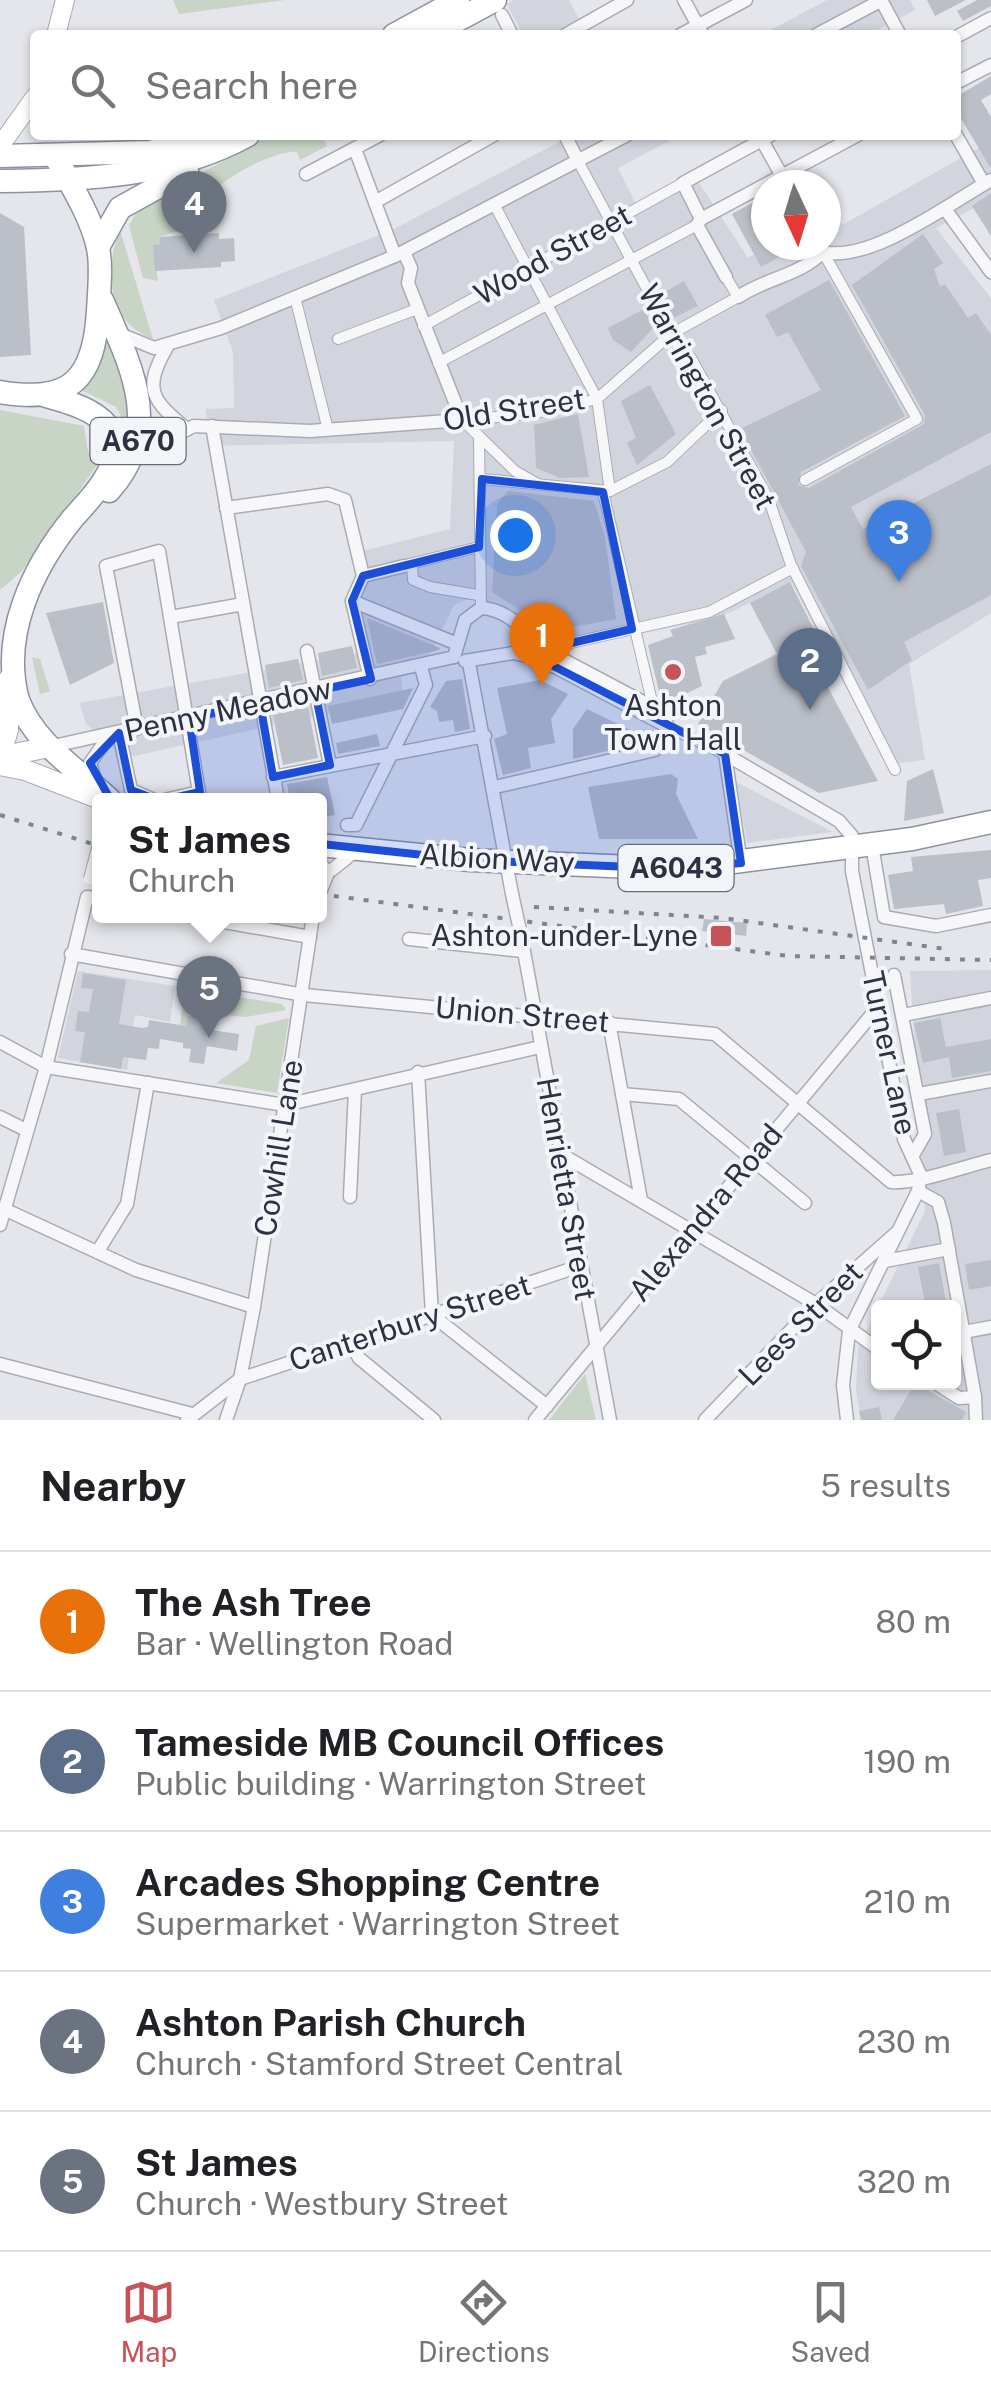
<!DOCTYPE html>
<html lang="en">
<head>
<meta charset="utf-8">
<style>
  :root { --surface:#fff; --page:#f2f2f2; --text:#202124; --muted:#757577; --line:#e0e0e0; --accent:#c75258 }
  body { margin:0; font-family:"Public Sans",sans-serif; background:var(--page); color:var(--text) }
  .controls { position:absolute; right:30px; bottom:30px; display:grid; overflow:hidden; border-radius:10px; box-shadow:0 2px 8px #0004 }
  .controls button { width:90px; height:90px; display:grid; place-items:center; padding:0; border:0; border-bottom:2px solid var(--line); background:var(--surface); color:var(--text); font:50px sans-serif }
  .compass { position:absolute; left:751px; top:170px; width:90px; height:90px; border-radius:50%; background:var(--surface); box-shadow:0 2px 8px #0004; rotate:176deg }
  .you { position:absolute; left:515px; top:535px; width:35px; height:35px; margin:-25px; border:8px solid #fff; border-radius:50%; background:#1a73e8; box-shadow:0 0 0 15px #1a73e833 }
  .badge { display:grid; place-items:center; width:65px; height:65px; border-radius:50%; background:var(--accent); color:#fff; font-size:32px; font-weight:700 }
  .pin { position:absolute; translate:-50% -82px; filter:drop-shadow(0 2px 5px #0008) }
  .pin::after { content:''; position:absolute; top:52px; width:35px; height:30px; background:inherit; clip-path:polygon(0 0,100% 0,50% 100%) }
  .popup { position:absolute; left:92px; top:793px; width:235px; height:130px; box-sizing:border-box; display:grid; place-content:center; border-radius:10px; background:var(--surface); filter:drop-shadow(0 2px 8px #0005); font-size:32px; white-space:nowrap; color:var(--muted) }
  .popup b { font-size:38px; color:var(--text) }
  .popup::after { content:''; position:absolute; left:50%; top:100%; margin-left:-20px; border:20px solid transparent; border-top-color:var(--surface) }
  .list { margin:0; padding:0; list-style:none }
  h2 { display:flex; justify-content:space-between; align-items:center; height:130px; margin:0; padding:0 40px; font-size:42px }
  h2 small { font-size:32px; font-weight:400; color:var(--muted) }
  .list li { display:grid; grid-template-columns:65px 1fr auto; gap:30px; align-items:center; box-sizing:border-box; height:140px; padding:0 40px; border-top:2px solid var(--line) }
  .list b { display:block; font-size:38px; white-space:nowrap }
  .list p { margin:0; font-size:32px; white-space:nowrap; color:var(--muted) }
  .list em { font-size:32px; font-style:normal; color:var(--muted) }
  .icon { flex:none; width:55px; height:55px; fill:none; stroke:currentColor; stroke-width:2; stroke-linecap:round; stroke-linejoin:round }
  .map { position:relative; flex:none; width:991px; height:1420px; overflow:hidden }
  .search { position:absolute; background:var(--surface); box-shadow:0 2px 8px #0004; left:30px; right:30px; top:30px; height:110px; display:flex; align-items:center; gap:25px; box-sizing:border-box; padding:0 35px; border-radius:10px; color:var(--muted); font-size:38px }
  .sheet { height:830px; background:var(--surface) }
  nav { display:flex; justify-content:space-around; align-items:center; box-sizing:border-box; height:140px; border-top:2px solid var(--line); background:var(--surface); font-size:28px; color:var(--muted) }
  nav a { display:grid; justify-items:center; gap:5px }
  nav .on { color:var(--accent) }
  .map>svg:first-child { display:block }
</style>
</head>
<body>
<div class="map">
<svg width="991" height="1420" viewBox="0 0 991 1420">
  <rect width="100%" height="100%" fill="#e4e6eb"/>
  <g fill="#d2d5dd" fill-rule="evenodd">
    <polygon points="514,0 569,0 580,21 554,35 523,35 507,4"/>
    <polygon points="827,0 910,0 915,10 868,35 761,35"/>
    <polygon points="572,135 680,135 618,168 640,213 698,181 748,258 769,245 826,245 826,197 842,225 991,141 991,199 936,228 991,298 991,613 909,664 925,760 886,765 792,583 718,618 635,635 543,641 477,595 454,605 430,654 400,663 403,697 125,758 86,724 79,703 358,653 351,621 367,585 363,551 450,529 454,441 208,446 206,409 234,408 233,352 214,300 394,229"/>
    <polygon points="736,782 833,832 747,843"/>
    <path d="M991,970v450h-130l-5,-30 2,-42 67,-137 -15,-240zM878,1308h76v74h-76z"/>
    <polygon points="78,971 175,986 170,1022 135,1015 127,1070 58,1058"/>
  </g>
  <g fill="#c8d4c6">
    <polygon points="173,0 285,0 179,14"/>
    <path d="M271,135h50l6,11 -27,14 -3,-8c-18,-3 -77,26 -84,42 -3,7 -2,17 -2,25l-51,18v7l-7,1 5,36 -15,-3 -14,-52 10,-19z"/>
    <path d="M120,230l33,109c-45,-17 -50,-67 -33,-109z"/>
    <polygon points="104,332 124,375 130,432 116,407 81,390"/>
    <polygon points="0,410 84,426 88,452 100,461 22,571 0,590"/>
    <polygon points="32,657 40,659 50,691 40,694"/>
    <polygon points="185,988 282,1004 286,1010 246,1017 215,1014 212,1019 188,1016 186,1026 180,1025"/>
    <polygon points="289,1018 277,1093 216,1083 249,1060 256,1026"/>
    <polygon points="585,1374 596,1420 549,1420"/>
  </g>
  <g fill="#bbbfc7">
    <polygon points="927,0 966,0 935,16"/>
    <polygon points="977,0 991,0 991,6 963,21 957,11"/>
    <polygon points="991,76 991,94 981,100 991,117 991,169 956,110 956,97"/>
    <polygon points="991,193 991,236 972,206"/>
    <polygon points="763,197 766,245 802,245 761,267 732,214"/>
    <polygon points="0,213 24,227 31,355 0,357"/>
    <polygon points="219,233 219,239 234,238 235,261 221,262 221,267 155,271 153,245 160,244 160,237"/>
    <polygon points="923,234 943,263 934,269 940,287 945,284 968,318 976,313 991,335 991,432 851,507 863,529 991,464 991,595 904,642 912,660 868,690 801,566 806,552 740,429 821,390 788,332 777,337 765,315 829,280 905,416 801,472 798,485 809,488 924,424 925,415 849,280 852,285"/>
    <polygon points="684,281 698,306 673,318 660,295"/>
    <polygon points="644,309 653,328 631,352 613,340 608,328"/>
    <polygon points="650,385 676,434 637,465 627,443 636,438 621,401"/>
    <polygon points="578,414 589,477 560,478 536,468 534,425"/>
    <polygon points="508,491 594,501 605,537 616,619 552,631 492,592 497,504"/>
    <polygon points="790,582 828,657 816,665 878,781 819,793 698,724 723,681 777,654 750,603"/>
    <polygon points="103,602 114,663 70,685 46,613"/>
    <polygon points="724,614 735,639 705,647 707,654 695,657 702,686 666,703 661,700 648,645 673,636 670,630"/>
    <polygon points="367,618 440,648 439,650 377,664"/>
    <polygon points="352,646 357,668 322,676 318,653"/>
    <polygon points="298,659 303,680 269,688 265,665"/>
    <polygon points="462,679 470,729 455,732 453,720 439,722 437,711 430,707 446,681"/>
    <polygon points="540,680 568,694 551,719 555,743 528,748 531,768 503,775 494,739 507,734 497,688"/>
    <polygon points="413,688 403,709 332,724 328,706"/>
    <polygon points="308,707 318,758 283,765 273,715"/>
    <polygon points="587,709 649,739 649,741 573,759 573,729"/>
    <polygon points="377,734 380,746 338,754 336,743"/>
    <polygon points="933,769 944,813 904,821 907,781"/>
    <polygon points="671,774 678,779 676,794 698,839 599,839 588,787"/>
    <polygon points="327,777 335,815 319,818 319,800 290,800 287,784"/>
    <polygon points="991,850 991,878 978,880 983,906 946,914 944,904 894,909 888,875 913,871 911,857"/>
    <polygon points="704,919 747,923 746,936 702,931"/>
    <polygon points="83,973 126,980 119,1024 142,1028 148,1027 149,1020 186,1026 188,1016 212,1019 210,1030 239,1034 237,1051 207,1046 204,1064 189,1062 191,1049 183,1048 183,1043 160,1039 159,1049 148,1048 146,1060 123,1057 121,1069 80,1062 85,1032 75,1031 78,1011 89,1012 93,989 81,988"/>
    <polygon points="940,1018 946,1047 991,1039 991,1071 952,1078 949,1057 923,1063 914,1023"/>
    <polygon points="959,1109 966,1152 944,1156 936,1113"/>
    <polygon points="991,1260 991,1286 969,1290 965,1264"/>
    <polygon points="939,1263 947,1308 926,1308 918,1267"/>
    <polygon points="915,1383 966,1412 962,1420 893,1420"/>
    <polygon points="879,1407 882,1420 861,1420 859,1411"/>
  </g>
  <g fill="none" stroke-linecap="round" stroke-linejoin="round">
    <g stroke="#a9acb5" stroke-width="12">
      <g id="pedestrian">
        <polyline points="578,161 675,341 691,358 769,500 791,565 895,770"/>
        <polyline points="494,204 597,399 610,491"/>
        <polyline points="295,297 328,430"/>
        <polyline points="423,326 683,183"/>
        <polyline points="338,339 417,309"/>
        <polyline points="438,363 697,225"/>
        <polyline points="462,420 532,414 597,399 671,334 738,297 726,277"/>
        <polyline points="462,420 479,436 481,608"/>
        <polyline points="479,436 515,471 538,484"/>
        <polyline points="482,479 610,491 667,462 722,410"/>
        <polyline points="805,480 917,419 823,252"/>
        <polyline points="603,492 653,706"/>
        <polyline points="409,564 479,547"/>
        <polyline points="412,564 413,580 430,587 478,595"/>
        <polyline points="544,649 709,612 793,568"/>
        <polyline points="668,727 725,754"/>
      </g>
    </g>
    <g stroke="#a9acb5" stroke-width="15">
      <g id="minor">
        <polyline points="684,0 703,35"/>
        <polyline points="881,0 900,35"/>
        <polyline points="502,15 512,35"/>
        <polyline points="565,35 627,0"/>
        <polyline points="680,35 746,0"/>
        <polyline points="816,35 882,0"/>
        <polyline points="956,37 991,18"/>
        <polyline points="956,83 991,65"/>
        <polyline points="565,135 578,161"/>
        <polyline points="759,135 787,185"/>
        <polyline points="956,135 984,184"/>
        <polyline points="355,149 395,256"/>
        <polyline points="306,174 380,135"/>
        <polyline points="375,202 494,135"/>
        <polyline points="945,209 991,272"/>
        <polyline points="701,219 683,183 771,135"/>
        <path d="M823,252c47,11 126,-48 168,-72"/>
        <polyline points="726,277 697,225 701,219 858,135"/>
        <path d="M738,297c28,-19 61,-21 85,-45"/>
        <polyline points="120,334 154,348 221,328 395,256 627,135"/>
        <path d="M167,347c-24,42 -16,53 20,82"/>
        <polyline points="212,426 278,800"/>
        <polyline points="131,457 194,426 310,431 462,420 408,283 411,268 404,252"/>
        <polyline points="226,508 328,494 345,500 363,576 352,601 370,679"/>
        <polyline points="363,576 404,566"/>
        <polyline points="352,601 455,643"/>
        <polyline points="171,617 243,604"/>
        <polyline points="543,649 662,712 668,727"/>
        <polyline points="307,651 330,765"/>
        <path d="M454,657l11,-37 16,-12c27,1 44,23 62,41l-2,5"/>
        <polyline points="465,661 513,653 540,659 668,727"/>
        <polyline points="469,663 512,894"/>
        <polyline points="137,729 106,566 159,551 199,792 164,800"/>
        <polyline points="119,733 131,790 154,800"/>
        <polyline points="49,747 454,657"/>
        <polyline points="725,754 839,821 852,836 852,871 904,1139 921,1176 918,1191 849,1331 843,1385 847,1420"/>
        <polyline points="725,754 741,863"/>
        <polyline points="273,777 485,736"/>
        <polyline points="97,784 90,763 109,736"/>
        <polyline points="495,787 655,750 668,727"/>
        <polyline points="347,825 356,825 426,685 421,667"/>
        <polyline points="872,845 884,917 936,926 991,915"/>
        <polyline points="319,861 328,873 353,853"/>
        <polyline points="190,916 310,937"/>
        <polyline points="521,935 610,1420"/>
        <polyline points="409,939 523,951"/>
        <path d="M71,954l233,41 411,39 176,148c27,2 71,-15 100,-22"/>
        <polyline points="894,975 925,1134 913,1155"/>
        <polyline points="903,1015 991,998"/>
        <polyline points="609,1022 641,1200"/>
        <polyline points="0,1042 46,1067 285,1105 540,1047"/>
        <polyline points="418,1072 432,1315 547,1406"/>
        <polyline points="622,1094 679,1099 805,1203"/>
        <polyline points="919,1094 991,1081"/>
        <polyline points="0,1117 26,1130"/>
        <polyline points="559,1153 816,1304 878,1349"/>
        <polyline points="918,1191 938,1202 944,1223 975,1397 959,1398 934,1382"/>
        <polyline points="350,1197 355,1090"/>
        <polyline points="6,1210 136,1270 254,1307"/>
        <polyline points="0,1225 46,1067 87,897 99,899"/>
        <polyline points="98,1251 127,1204 148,1083"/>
        <polyline points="885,1261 949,1249"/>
        <polyline points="964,1332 991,1327"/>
        <polyline points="351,1343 359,1358 434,1420"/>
        <polyline points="0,1364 192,1414"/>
        <polyline points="975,1397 976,1420"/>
        <polyline points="187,1420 240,1379 580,1266"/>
        <polyline points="226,1420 240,1379 254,1307 313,916"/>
        <polyline points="535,1420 878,1007"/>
        <polyline points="705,1420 816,1304 896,1233"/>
      </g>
    </g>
    <g stroke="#a9acb5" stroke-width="20">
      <g id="secondary">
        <polyline points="56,35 65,0"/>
        <polyline points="0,146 35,97"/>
      </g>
    </g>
    <g stroke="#a4a9b6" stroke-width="22">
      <g id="primary">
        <polyline points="0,756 8,730 9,679"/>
        <polyline points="0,757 49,747"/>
        <polyline points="0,765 25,770 103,800"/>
      </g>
    </g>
    <g stroke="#8c92a1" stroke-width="25">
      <g id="trunk">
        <polyline points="394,35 458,0"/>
        <polyline points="430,35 495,0"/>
        <polyline points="0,156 150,152 208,135"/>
        <path d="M0,181c85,-1 172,-4 248,-46"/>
        <polyline points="98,247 120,208 187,171"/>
        <path d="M102,300c29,66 63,129 7,191"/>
        <path d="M0,392c70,12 94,-12 98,-81 1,-20 4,-44 0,-63 -6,-30 -28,-65 -43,-92"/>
        <path d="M46,396c26,7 68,18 69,51 1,26 -26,53 -42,71 -40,49 -73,117 -55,182 18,46 59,68 92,100"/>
        <polyline points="319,845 470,860 679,869 912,839 991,822"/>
      </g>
    </g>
    <use href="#pedestrian" stroke="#f7f7f9" stroke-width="10"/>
    <use href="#minor" stroke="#f7f7f9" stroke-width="12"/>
    <use href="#secondary" stroke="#fff" stroke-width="18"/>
    <use href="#primary" stroke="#fff" stroke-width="20"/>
    <use href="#trunk" stroke="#fff" stroke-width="22"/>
    <g stroke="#7e8494" stroke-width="4" stroke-dasharray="5 10" stroke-linecap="butt">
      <polyline points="0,815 99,846"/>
      <polyline points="319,894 788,956 991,960"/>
      <polyline points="534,907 723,918 946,949"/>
    </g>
    <g stroke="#a9acb5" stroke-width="12" stroke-linecap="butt">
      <polyline id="pedestrian-bridge" points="89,879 99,840"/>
    </g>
    <g stroke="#a9acb5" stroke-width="15" stroke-linecap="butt">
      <g id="minor-bridge">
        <polyline points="512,894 521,935"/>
        <polyline points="319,895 328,873"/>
      </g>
    </g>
    <use href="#pedestrian-bridge" stroke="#f7f7f9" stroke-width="10"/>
    <use href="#minor-bridge" stroke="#f7f7f9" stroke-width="12"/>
  </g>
  <path fill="#1d4ed8" fill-opacity="0.2" stroke="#1d4ed8" stroke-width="8" stroke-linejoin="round" d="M482,479l121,13 29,137 -104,24 197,101 16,109 -62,6 -209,-9 -233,-25 -124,-31 -23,-41 29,-30 12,57 29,11 40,-9 -11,-74 71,-15 13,74 57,-12 -15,-74 56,-12 -19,-78 11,-25 116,-29z"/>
  <g fill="#c75258" stroke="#f4f5f8" stroke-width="4">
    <circle cx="673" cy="672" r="10"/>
    <rect x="709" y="924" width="24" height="24" rx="5"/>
  </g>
  <g text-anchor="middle" stroke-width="8" stroke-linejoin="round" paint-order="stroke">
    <g fill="#f4f5f8" stroke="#686c79" stroke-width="2.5">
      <rect x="90.5" y="418" width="95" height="46" rx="8"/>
      <rect x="618.5" y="845" width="115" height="46" rx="8"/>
    </g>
    <g font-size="28" font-weight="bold" fill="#2c3242">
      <text x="138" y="451">A670</text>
      <text x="676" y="878">A6043</text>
    </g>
    <g font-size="30" fill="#2c3242" stroke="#f4f5f8">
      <text transform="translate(553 255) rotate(-29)" y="10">Wood Street</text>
      <text transform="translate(707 397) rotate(61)" y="10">Warrington Street</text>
      <text transform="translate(514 410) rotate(-9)" y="10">Old Street</text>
      <text transform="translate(228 710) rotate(-12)" y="10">Penny Meadow</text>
      <text transform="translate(497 859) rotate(3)" y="10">Albion Way</text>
      <text transform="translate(522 1015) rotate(5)" y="10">Union Street</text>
      <text transform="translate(889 1053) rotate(78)" y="10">Turner Lane</text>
      <text transform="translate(279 1148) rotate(-81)" y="10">Cowhill Lane</text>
      <text transform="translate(566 1189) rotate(80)" y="10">Henrietta Street</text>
      <text transform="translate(706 1213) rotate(-50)" y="10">Alexandra Road</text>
      <text transform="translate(410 1323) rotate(-18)" y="10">Canterbury Street</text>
      <text transform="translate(801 1324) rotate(-45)" y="10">Lees Street</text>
    </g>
    <g font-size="30" fill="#2c3242" stroke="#f4f5f8">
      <text x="673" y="716">Ashton<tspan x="673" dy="34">Town Hall</tspan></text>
      <text x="698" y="946" text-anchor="end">Ashton-under-Lyne</text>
    </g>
  </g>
</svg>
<div class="controls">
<button><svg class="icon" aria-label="locate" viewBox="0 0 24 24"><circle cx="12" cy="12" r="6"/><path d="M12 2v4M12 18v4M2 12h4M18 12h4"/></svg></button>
</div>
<svg class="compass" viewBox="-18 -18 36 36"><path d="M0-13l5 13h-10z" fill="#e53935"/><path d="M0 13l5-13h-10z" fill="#757577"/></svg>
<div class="you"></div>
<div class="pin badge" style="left:542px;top:685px;background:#e8710a">1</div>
<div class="pin badge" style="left:810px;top:710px;background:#5c6f8a">2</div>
<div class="pin badge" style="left:899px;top:582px;background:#3f7fe0">3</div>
<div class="pin badge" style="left:194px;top:253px;background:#6b7280">4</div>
<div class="pin badge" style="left:209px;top:1038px;background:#6b7280">5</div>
<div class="popup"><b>St James</b>Church</div>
<div class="search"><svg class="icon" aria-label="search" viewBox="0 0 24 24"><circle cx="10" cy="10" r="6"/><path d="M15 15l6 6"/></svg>Search here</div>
</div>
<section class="sheet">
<h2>Nearby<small>5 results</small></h2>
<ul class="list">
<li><span class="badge" style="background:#e8710a">1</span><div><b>The Ash Tree</b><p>Bar · Wellington Road</p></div><em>80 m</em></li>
<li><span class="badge" style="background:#5c6f8a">2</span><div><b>Tameside MB Council Offices</b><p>Public building · Warrington Street</p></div><em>190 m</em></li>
<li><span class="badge" style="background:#3f7fe0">3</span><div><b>Arcades Shopping Centre</b><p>Supermarket · Warrington Street</p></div><em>210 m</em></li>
<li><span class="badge" style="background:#6b7280">4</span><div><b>Ashton Parish Church</b><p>Church · Stamford Street Central</p></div><em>230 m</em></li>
<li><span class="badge" style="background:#6b7280">5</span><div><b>St James</b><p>Church · Westbury Street</p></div><em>320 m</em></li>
</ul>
</section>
<nav>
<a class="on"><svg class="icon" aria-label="map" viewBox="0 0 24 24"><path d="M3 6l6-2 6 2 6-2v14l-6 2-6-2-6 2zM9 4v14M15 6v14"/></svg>Map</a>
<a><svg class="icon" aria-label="directions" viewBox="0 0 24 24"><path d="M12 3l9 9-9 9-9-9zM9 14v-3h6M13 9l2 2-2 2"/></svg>Directions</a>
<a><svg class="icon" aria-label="saved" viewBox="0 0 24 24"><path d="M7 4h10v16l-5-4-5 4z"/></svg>Saved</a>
</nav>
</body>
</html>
